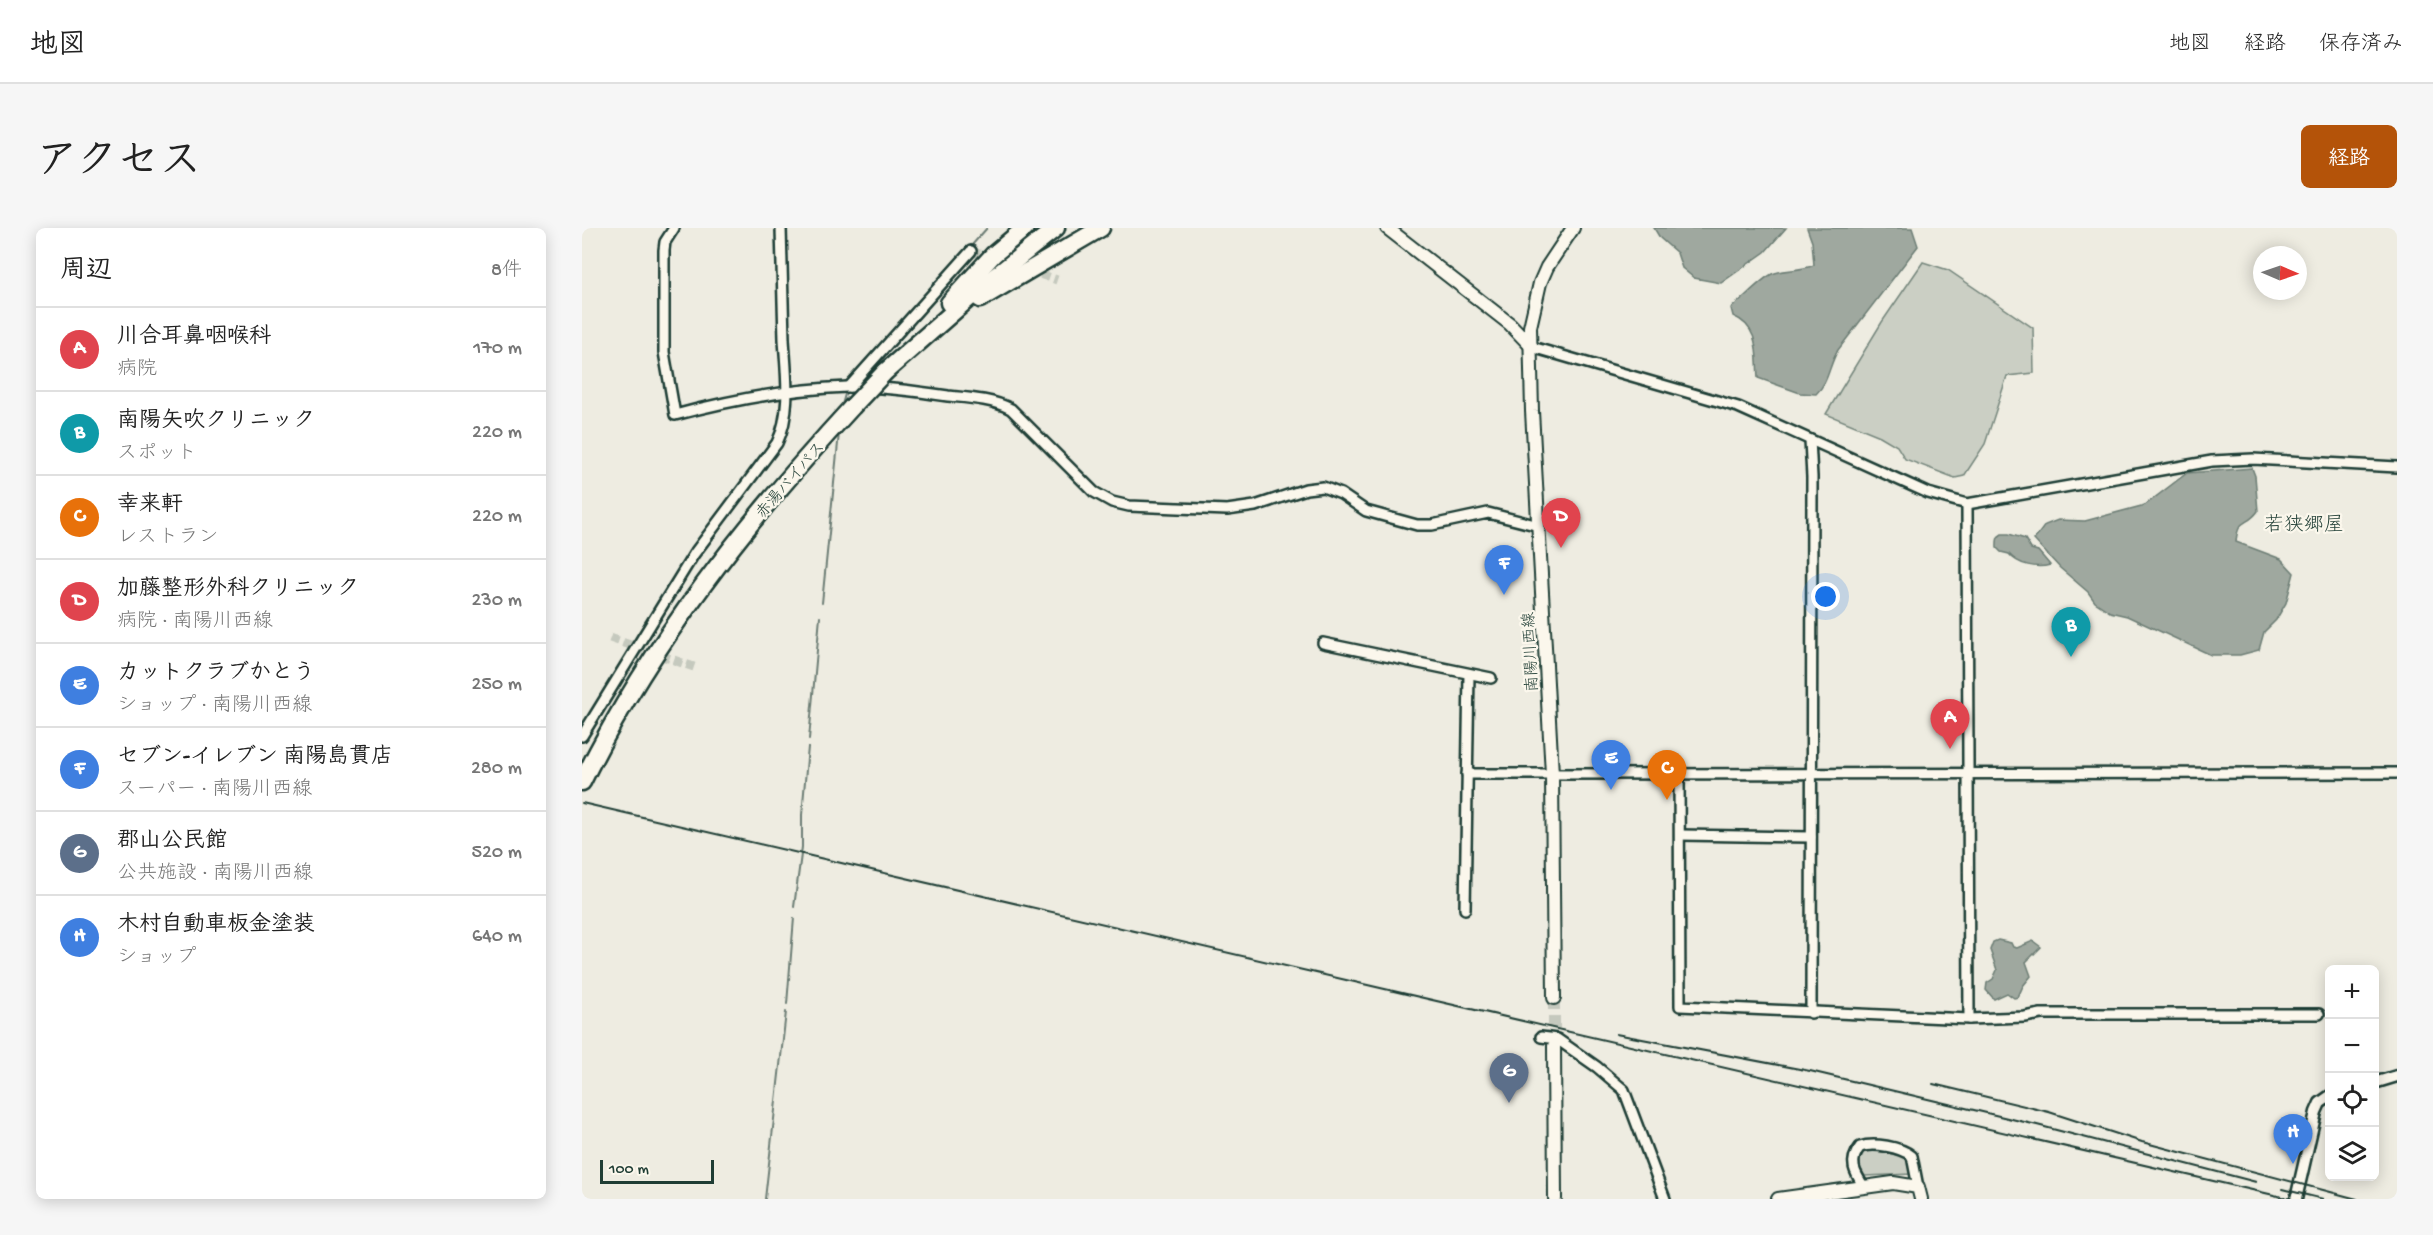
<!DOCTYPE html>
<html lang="ja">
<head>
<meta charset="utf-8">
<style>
  :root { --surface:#fff; --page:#f6f6f6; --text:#222; --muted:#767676; --line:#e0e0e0; --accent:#b45309 }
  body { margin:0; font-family:"Gochi Hand","Klee One",sans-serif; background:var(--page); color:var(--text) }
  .controls { position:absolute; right:18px; bottom:18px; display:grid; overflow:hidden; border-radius:9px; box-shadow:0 3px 15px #0003 }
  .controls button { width:54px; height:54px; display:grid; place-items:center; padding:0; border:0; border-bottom:2px solid var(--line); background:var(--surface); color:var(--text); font:30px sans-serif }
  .compass { position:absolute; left:1671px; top:18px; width:54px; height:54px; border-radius:50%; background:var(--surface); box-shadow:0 3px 15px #0003; rotate:92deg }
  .scale { position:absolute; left:18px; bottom:15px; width:114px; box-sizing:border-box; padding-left:6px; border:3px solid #1f3d34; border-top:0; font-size:16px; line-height:21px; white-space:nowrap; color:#1f3d34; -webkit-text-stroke:4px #fbf7ec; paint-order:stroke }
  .you { position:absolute; left:1244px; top:369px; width:21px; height:21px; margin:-15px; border:4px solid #fff; border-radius:50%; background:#1a73e8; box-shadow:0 0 0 9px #1a73e833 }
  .badge { display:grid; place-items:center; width:39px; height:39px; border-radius:50%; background:var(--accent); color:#fff; font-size:20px; font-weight:700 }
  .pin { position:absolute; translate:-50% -50px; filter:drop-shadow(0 2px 3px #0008) }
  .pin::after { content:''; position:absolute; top:32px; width:21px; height:18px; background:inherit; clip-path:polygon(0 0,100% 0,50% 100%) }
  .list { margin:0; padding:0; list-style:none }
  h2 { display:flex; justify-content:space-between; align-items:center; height:78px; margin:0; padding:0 24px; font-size:26px }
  h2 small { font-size:20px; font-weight:400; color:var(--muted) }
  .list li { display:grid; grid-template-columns:39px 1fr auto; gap:18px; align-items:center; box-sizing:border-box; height:84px; padding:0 24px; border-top:2px solid var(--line) }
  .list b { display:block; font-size:22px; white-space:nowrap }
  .list p { margin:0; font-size:20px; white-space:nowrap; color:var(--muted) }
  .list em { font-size:20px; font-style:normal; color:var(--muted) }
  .icon { flex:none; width:33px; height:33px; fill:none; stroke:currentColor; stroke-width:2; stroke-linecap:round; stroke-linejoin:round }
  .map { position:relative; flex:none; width:1815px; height:971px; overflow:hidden; border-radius:9px }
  header { display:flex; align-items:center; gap:36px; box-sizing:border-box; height:84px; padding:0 30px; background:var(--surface); border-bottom:2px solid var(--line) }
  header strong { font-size:28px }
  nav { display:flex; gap:33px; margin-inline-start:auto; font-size:21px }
  .intro { display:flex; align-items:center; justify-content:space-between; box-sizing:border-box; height:144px; padding:0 36px }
  h1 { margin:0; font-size:42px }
  .button { padding:15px 27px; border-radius:9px; background:var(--accent); color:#fff; font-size:21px; font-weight:700 }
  main { display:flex; gap:36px; padding:0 36px }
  aside { flex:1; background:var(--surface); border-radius:9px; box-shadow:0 3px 15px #0003 }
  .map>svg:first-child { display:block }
</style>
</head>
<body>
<header>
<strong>地図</strong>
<nav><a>地図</a><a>経路</a><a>保存済み</a></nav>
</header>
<div class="intro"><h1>アクセス</h1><a class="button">経路</a></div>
<main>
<aside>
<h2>周辺<small>8件</small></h2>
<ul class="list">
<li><span class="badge" style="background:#e0444e">A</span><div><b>川合耳鼻咽喉科</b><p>病院</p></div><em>170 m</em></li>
<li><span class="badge" style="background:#0f9aa8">B</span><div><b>南陽矢吹クリニック</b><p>スポット</p></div><em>220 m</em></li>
<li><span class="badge" style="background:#e8710a">C</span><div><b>幸来軒</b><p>レストラン</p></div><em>220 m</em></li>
<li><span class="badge" style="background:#e0444e">D</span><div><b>加藤整形外科クリニック</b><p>病院 · 南陽川西線</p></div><em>230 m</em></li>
<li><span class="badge" style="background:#3f7fe0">E</span><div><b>カットクラブかとう</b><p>ショップ · 南陽川西線</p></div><em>250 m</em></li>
<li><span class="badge" style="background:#3f7fe0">F</span><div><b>セブン-イレブン 南陽島貫店</b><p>スーパー · 南陽川西線</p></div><em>280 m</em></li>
<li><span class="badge" style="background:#5c6f8a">G</span><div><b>郡山公民館</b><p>公共施設 · 南陽川西線</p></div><em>520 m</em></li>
<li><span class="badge" style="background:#3f7fe0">H</span><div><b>木村自動車板金塗装</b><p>ショップ</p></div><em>640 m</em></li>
</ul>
</aside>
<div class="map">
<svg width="1815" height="971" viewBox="0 0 1815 971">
  <rect width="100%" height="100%" fill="#eeece1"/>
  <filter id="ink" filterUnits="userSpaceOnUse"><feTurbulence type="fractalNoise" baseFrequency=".0167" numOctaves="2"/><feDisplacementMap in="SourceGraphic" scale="12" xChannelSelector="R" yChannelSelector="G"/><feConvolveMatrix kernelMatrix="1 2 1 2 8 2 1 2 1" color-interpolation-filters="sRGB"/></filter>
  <g filter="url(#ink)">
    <g fill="#cbcfc4" stroke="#75867c" stroke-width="1.5">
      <polygon points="1341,34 1366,42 1451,100 1452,145 1425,148 1403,216 1382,248 1373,250 1323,231 1315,218 1298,208 1244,186 1300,94"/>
      <polygon points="1289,922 1321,928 1327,932 1330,946 1283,948 1278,940 1278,927 1282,923"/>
    </g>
    <g fill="#9fa89f" stroke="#6c7d74" stroke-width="1.5">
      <polygon points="1072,0 1204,0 1183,24 1139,55 1112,50 1100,40 1095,25 1078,10"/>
      <path d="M1225,0h105l6,18 -80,104c-9,15 -9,32 -22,44l-16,-1 -42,-15c-2,-25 2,-51 -25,-62l-2,-8c12,-9 29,-28 41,-34 15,-6 26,-2 42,-9l-2,-23z"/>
      <path d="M1670,240l3,8 3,35c-11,16 -20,6 -22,31l45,17 13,14 -8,30 -10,17 -12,12 -5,18 -19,5h-29l-84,-39 -17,-4 -15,-10 -7,-10 -28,-24 -26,-28 11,-15 13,-5 27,1 60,-16 42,-32z"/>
      <path d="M1420,306h7l16,5 6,10 7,2 12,14c-13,4 -32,0 -41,-11l-8,-2 -4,-4c0,-6 -1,-11 5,-14z"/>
      <polygon points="1416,712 1429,715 1431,719 1435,720 1451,713 1459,719 1444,734 1449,748 1441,758 1436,769 1432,770 1425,765 1412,771 1404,762 1405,755 1411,751 1415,742 1408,722 1411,714"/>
    </g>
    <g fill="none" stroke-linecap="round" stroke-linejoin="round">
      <g stroke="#6c7d74" stroke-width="2">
        <polyline points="390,17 405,0"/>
        <polyline points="368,39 379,28"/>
        <polyline points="259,180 264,163"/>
        <polyline points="240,375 257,205"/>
        <polyline points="227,511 238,389"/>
        <polyline points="212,679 220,619 220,587 226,519"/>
        <polyline points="205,776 212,690"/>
        <polyline points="183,971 204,784"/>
      </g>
      <g stroke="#c5c9be" stroke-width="9" stroke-dasharray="9 4.5" stroke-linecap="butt">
        <polyline points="389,23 430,37"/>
        <polyline points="446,42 475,52"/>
        <polyline points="28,410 112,439"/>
      </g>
      <polyline stroke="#c5c9be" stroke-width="12" stroke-dasharray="12 6" stroke-linecap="butt" points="972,818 972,770"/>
      <g stroke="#1f3d34" stroke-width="14">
        <g id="minor">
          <path d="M92,0l-9,14 -1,8v102l11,63c56,-15 114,-26 172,-28 33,-1 69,4 101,9 21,2 44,3 63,13l83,83 18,10 17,4 98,4 28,-4 51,-17 17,-2 18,7 25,17 51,14h15l56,-12 51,13"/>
          <polyline points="950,119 1156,179 1346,265 1385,276 1630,233 1671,231 1815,239"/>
          <polyline points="267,159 389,23"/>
          <polyline points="1228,212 1230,249 1229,785"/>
          <polyline points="1385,276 1387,791"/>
          <polyline points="741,415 909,450"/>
          <path d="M0,508l112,-182 83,-111c15,-31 9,-70 7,-104 -1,-37 -2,-74 -3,-111"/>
          <polyline points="1097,545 1098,778 1387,791 1443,789 1459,786 1737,786"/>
          <polyline points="885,546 1815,545"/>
          <polyline points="1098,607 1229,609"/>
          <polyline points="883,681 887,446"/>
          <polyline points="959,809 975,811 1015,839 1042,862 1083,971"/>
          <path d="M1282,959c-9,-14 -16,-25 -4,-40 14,-5 40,0 52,9l6,31"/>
        </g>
      </g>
      <g stroke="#1f3d34" stroke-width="15">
        <g id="tertiary">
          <polyline points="1792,855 1815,848"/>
          <polyline points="1714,971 1734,884 1738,875 1748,868"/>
        </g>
      </g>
      <g stroke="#1f3d34" stroke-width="16">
        <g id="secondary">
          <polyline points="805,0 928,96 950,119"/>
          <polyline points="972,770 970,546 950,183 948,99 958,55 965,39 991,0"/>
          <polyline points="972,818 973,971"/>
          <polyline points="1196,971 1311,955 1336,959 1339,971"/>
        </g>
      </g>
      <g stroke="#1f3d34" stroke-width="21">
        <g id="motorway">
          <polyline points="398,71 519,0"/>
          <polyline points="367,75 411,27 443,0"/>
          <polyline points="303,144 402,57 474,0"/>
          <path d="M0,554c69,-140 165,-261 270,-375"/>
        </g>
      </g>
      <use href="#minor" stroke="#fbf7ec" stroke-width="9"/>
      <use href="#tertiary" stroke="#fbf7ec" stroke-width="10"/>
      <use href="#secondary" stroke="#fbf7ec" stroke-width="12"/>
      <use href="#motorway" stroke="#fbf7ec" stroke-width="16"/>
      <g stroke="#1f3d34" stroke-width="2">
        <polyline points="0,575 1709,971"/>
        <polyline points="1034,806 1228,843 1455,897 1674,954"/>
        <polyline points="1351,856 1467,884 1560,914 1775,971"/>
        <polyline points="1700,961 1741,971"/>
      </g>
      <g stroke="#1f3d34" stroke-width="21" stroke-linecap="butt">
        <polyline id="motorway-bridge" points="270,179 303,144"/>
      </g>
      <use href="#motorway-bridge" stroke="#fbf7ec" stroke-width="16"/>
    </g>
  </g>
  <g text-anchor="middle" stroke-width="4.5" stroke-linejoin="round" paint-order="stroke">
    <g font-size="16" fill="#1f3d34" stroke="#fbf7ec">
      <text transform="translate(207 251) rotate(-49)" y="6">赤湯バイパス</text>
      <text transform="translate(947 424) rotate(-93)" y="6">南陽川西線</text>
    </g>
    <g font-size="20" fill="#1f3d34" stroke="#fbf7ec">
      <text x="1722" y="302">若狭郷屋</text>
    </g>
  </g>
</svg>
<div class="controls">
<button>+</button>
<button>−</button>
<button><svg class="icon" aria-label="locate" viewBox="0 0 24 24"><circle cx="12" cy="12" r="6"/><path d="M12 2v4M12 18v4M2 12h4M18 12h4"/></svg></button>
<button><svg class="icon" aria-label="layers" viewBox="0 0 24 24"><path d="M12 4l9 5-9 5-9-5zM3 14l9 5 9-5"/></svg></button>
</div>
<svg class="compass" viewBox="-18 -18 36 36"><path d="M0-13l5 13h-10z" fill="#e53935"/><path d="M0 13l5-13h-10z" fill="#767676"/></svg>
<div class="scale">100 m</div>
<div class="you"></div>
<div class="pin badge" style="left:1368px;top:521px;background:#e0444e">A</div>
<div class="pin badge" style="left:1489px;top:429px;background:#0f9aa8">B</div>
<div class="pin badge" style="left:1085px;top:572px;background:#e8710a">C</div>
<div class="pin badge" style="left:979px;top:320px;background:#e0444e">D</div>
<div class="pin badge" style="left:1029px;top:562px;background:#3f7fe0">E</div>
<div class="pin badge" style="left:922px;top:367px;background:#3f7fe0">F</div>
<div class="pin badge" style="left:927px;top:875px;background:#5c6f8a">G</div>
<div class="pin badge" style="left:1711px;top:936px;background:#3f7fe0">H</div>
</div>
</main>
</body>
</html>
